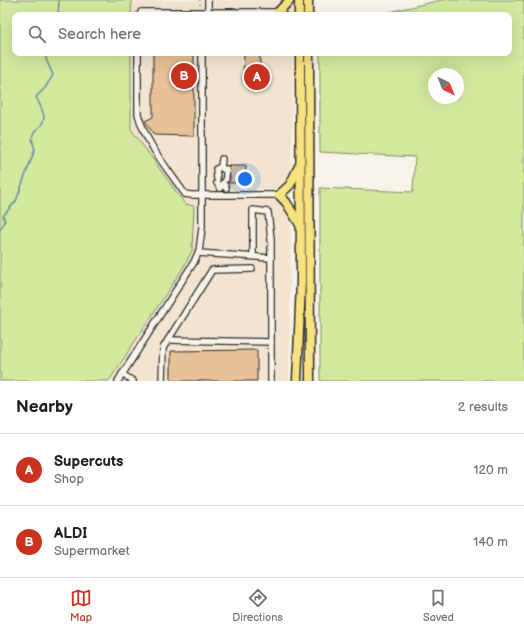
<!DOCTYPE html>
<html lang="en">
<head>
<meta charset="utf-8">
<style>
  :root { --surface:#fff; --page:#f2f2f2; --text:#202124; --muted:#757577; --line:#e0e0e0; --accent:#c8321e }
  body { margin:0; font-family:"Balsamiq Sans",sans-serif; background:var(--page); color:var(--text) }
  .compass { position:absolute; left:428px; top:68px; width:36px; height:36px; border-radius:50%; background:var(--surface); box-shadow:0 4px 16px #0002; rotate:137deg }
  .you { position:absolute; left:245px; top:179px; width:14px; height:14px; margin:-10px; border:3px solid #fff; border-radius:50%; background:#1a73e8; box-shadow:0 0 0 6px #1a73e833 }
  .badge { display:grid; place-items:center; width:26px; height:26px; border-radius:50%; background:var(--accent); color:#fff; font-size:13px; font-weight:700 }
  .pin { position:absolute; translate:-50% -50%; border:2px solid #fff; box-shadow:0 1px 4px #0006 }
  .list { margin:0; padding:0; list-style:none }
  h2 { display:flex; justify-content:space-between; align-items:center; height:52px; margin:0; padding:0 16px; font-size:17px }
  h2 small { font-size:13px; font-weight:400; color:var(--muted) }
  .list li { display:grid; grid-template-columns:26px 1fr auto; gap:12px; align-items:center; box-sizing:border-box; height:72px; padding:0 16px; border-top:1px solid var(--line) }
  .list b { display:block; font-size:15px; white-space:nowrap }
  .list p { margin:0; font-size:13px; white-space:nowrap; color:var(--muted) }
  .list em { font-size:13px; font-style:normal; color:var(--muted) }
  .icon { flex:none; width:22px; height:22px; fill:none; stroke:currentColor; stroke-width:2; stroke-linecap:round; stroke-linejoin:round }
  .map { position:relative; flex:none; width:524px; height:381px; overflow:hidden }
  .search { position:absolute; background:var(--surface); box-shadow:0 4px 16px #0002; left:12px; right:12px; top:12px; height:44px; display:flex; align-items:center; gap:10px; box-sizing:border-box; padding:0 14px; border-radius:8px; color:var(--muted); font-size:15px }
  .sheet { height:196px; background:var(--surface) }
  nav { display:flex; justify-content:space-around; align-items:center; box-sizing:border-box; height:56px; border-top:1px solid var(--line); background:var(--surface); font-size:11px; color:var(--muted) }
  nav a { display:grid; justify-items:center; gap:2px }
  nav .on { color:var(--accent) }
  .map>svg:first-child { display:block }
</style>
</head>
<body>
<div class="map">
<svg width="524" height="381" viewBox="0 0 524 381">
  <rect width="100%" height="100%" fill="#f7f3e8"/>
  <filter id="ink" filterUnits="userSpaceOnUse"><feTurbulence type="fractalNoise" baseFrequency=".025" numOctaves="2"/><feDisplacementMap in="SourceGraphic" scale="8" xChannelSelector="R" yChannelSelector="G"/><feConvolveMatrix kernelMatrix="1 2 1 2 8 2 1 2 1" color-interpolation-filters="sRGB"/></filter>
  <g filter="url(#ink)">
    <g fill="#f2e4d0">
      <polygon points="132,0 293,0 293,15 131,15"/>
      <polygon points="131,53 293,53 289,381 112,381 112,376 184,268 192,251 194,206 185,204 131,129"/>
    </g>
    <g fill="#d2e99e" stroke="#7e8a64" fill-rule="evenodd">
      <polygon points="0,0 132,0 131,15 15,15 15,53 131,53 131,129 185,204 194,206 192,251 183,268 109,381 0,381"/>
      <path d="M441,0h83v381h-204v-193l93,4 2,-35 -95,-5v-99h189v-38h-150l26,-2zM434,74h24v24h-24z"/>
    </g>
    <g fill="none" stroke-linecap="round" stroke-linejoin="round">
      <g stroke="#668da1" stroke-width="1.5">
        <polyline points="58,15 59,0"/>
        <path d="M0,230l5,-9 -2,-5 13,-15 19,-52c-9,-21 7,-16 9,-31 0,-6 -5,-15 -8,-21l9,-9 8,-13 -7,-16v-6"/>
      </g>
    </g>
    <g fill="#e7c197" stroke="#2b2b2b">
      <polygon points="153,53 194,53 194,136 154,135 145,121 153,117"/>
      <polygon points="244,54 260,54 260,81 243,81"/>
      <polygon points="229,166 246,166 245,183 228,183 230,179"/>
      <polygon points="257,350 257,381 171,381 171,351"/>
    </g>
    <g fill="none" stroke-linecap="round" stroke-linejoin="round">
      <g stroke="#2b2b2b" stroke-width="8">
        <g id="minor">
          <polyline points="208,0 208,14"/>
          <polyline points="140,15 141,12 278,12"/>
          <path d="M138,53v61c8,30 29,54 47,80l6,1h88"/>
          <polyline points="223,169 226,169 226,179"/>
          <polyline points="217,179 216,169 221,167 222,159"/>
          <polyline points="217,183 220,188"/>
          <polyline points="223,183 226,188"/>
          <polyline points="198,253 271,258"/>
          <polyline points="253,255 253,210 268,212 271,239 271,381"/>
          <polyline points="168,340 271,342"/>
          <polyline points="122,374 133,381"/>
          <polyline points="118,381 194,262 199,251 202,228 202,53"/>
          <polyline points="162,381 163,348 212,270 252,269"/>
        </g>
      </g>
      <g stroke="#2b2b2b" stroke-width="11">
        <g id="highway">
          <polyline points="299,0 299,15"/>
          <polyline points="308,0 308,15"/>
          <polyline points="282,15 278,12 290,0"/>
          <polyline points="309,53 310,381"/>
          <polyline points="299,166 290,185 279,195 286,202 300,225"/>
          <polyline points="297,381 301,281 300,53"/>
        </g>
      </g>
      <polyline stroke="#2b2b2b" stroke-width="1" stroke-dasharray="1 3" stroke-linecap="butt" points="200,0 200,5"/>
      <use href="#minor" stroke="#f7f3e8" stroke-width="5.5"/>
      <use href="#highway" stroke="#f7e281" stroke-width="8"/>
    </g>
  </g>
</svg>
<svg class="compass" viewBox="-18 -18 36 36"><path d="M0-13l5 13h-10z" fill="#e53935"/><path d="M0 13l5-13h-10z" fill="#757577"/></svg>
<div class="you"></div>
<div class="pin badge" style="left:257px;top:77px">A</div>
<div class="pin badge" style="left:184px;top:76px">B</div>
<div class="search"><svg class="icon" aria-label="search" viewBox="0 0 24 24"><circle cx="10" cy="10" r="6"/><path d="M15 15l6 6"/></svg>Search here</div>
</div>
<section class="sheet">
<h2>Nearby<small>2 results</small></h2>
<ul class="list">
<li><span class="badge">A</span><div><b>Supercuts</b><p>Shop</p></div><em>120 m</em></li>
<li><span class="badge">B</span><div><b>ALDI</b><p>Supermarket</p></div><em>140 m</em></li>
</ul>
</section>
<nav>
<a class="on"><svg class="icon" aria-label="map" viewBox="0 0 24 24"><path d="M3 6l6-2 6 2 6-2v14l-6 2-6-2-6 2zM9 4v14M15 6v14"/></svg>Map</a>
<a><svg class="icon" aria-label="directions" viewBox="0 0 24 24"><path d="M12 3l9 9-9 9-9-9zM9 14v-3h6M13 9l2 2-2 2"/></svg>Directions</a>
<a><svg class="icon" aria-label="saved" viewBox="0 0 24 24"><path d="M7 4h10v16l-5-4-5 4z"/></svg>Saved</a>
</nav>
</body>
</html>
